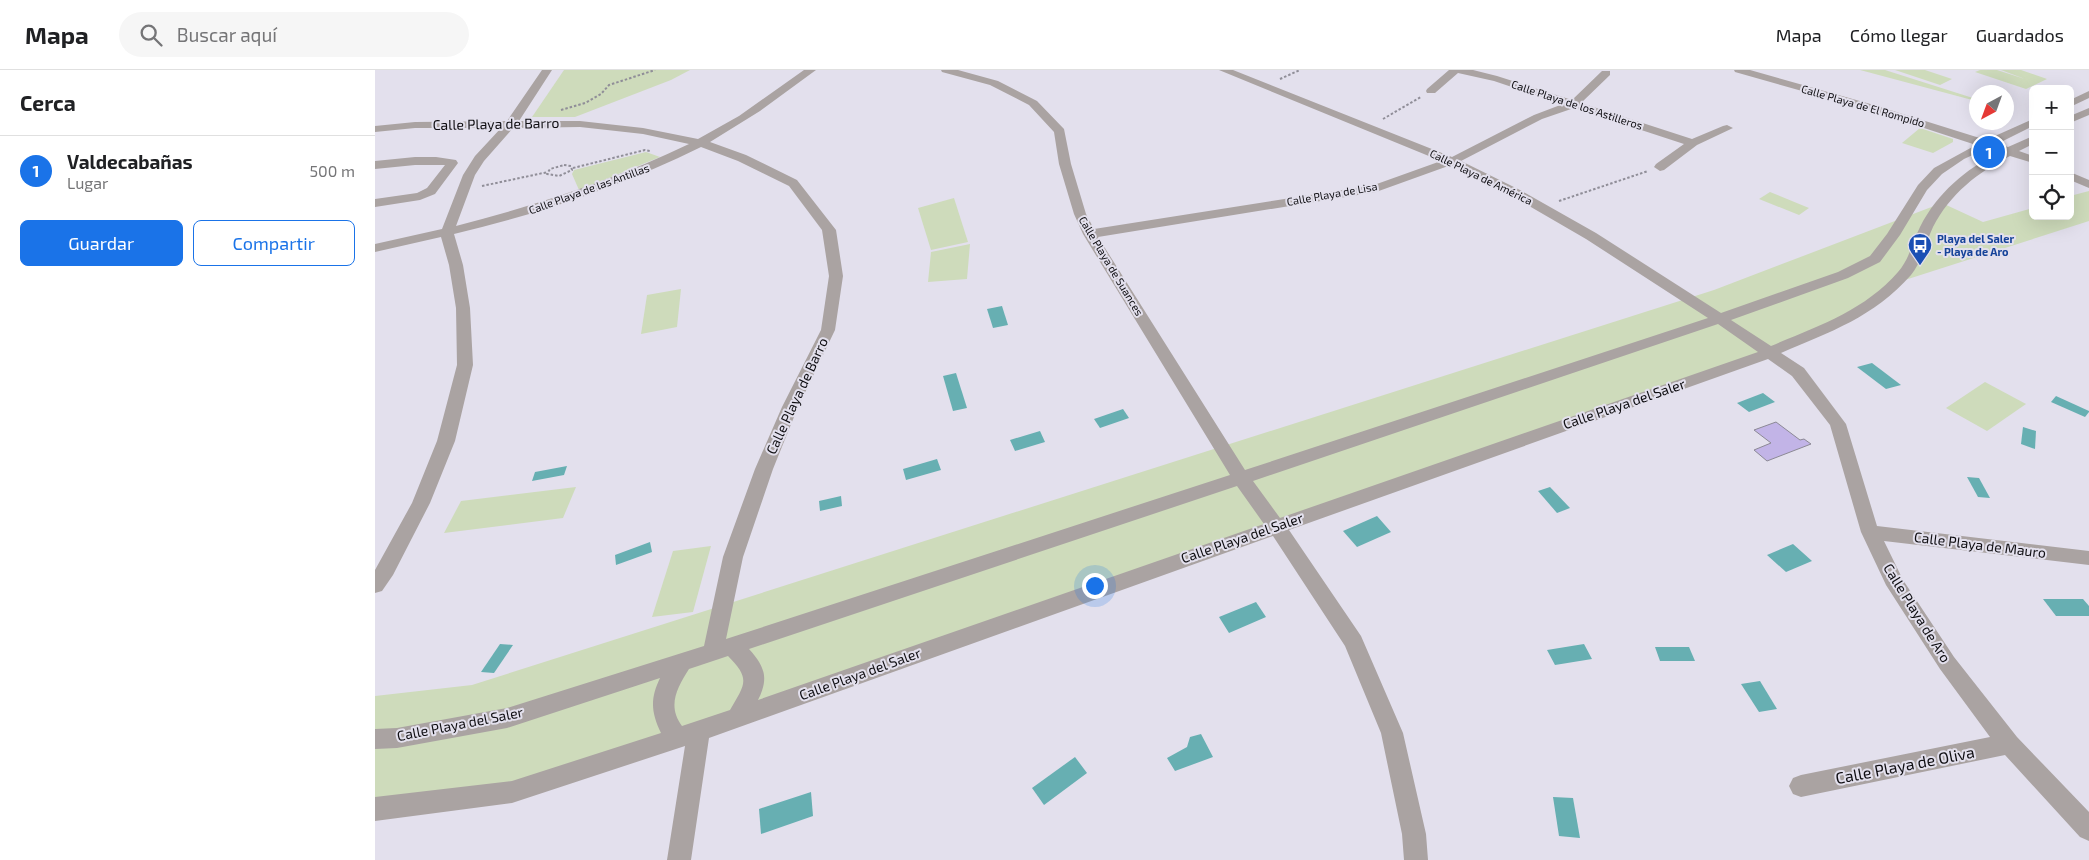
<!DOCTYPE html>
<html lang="es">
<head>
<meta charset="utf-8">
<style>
  :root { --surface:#fff; --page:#f6f6f6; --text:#202124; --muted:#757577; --line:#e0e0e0; --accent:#1a73e8 }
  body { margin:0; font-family:"Exo 2",sans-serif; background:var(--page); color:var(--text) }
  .controls { position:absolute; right:15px; top:15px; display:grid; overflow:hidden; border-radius:8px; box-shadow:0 5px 20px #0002 }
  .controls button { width:45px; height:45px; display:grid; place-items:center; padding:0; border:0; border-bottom:1px solid var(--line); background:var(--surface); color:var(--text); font:25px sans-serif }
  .compass { position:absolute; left:1594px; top:15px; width:45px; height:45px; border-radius:50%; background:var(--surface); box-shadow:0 5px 20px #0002; rotate:221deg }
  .you { position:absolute; left:719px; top:515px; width:18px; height:18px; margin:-12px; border:4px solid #fff; border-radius:50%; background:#1a73e8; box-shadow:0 0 0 8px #1a73e833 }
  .badge { display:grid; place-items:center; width:32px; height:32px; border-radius:50%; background:var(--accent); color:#fff; font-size:16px; font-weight:700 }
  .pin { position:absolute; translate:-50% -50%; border:2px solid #fff; box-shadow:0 1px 5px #0006 }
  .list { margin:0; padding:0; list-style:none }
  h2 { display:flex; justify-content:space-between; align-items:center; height:65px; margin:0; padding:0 20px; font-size:21px }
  h2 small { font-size:16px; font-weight:400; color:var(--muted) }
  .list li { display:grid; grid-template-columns:32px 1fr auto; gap:15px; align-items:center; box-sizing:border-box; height:70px; padding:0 20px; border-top:1px solid var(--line) }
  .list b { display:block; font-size:19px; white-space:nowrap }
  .list p { margin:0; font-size:16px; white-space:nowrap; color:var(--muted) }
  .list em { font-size:16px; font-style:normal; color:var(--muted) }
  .actions { display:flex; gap:10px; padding:15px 20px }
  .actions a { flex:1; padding:11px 0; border:1px solid var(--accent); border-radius:8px; text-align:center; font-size:18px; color:var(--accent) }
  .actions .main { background:var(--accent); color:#fff }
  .icon { flex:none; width:28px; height:28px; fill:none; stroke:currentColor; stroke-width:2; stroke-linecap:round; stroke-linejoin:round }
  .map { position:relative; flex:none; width:1714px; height:790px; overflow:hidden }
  header { display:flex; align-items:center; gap:30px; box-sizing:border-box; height:70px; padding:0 25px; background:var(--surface); border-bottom:1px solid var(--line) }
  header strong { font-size:24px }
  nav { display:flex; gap:28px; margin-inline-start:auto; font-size:18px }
  .search { width:350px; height:45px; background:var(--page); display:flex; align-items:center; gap:12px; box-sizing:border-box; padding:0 18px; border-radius:28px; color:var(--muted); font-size:19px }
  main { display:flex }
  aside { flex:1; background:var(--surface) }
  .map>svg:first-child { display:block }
</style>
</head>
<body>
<header>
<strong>Mapa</strong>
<div class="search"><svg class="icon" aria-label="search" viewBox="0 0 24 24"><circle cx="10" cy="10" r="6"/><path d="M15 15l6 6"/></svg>Buscar aquí</div>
<nav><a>Mapa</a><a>Cómo llegar</a><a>Guardados</a></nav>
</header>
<main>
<aside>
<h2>Cerca<small></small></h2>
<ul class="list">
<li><span class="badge">1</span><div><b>Valdecabañas</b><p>Lugar</p></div><em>500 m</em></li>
</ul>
<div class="actions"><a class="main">Guardar</a><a>Compartir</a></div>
</aside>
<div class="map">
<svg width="1714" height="790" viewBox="0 0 1714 790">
  <rect width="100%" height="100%" fill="#e3e0ed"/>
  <g fill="#cedbbb">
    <polygon points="189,0 315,0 296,10 200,47 157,47"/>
    <polygon points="1485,0 1510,0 1601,29 1601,31"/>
    <polygon points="1520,0 1550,0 1577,9 1565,15"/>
    <polygon points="1605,0 1622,0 1650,9 1626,0 1646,0 1672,9 1651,19 1600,2"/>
    <polygon points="1545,58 1578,69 1578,72 1558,83 1527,73"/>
    <polygon points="271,82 285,87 204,120 197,104 199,100"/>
    <polygon points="1714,121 1714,151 1530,210 1402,282 333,666 0,743 0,626 97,615 1339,220 1567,133 1608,152 1658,138 1658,146 1695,146 1695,126"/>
    <polygon points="1395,122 1434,138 1424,145 1384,129"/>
    <polygon points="579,128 593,172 556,180 543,138"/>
    <polygon points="595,174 592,209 553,212 556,182"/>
    <polygon points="306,219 302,257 266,264 272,225"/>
    <polygon points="1610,312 1651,334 1612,361 1571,338"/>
    <polygon points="201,417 188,448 69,463 86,431"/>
    <polygon points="336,476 318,542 277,547 298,481"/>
  </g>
  <g fill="#67afb2">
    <polygon points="627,236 633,255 618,258 612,239"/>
    <polygon points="1497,293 1526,315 1511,319 1482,297"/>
    <polygon points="581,303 592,338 578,341 568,306"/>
    <polygon points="1388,323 1400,332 1374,342 1362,333"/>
    <polygon points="1681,326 1714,341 1714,342 1710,347 1676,332"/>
    <polygon points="748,339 754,348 725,358 719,349"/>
    <polygon points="1648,357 1661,361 1660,379 1646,374"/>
    <polygon points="665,361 670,372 640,381 635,370"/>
    <polygon points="562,389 566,400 531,410 528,399"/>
    <polygon points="192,396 189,405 157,411 160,402"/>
    <polygon points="1592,407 1604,408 1615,428 1603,427"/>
    <polygon points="1175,417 1195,438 1182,443 1163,421"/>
    <polygon points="466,426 467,436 445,441 444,431"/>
    <polygon points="1002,446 1016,462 982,477 968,461"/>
    <polygon points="275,472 277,482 241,495 240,485"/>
    <polygon points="1418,474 1437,491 1411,502 1392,485"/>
    <polygon points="1668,529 1708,529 1714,536 1714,546 1681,546"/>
    <polygon points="881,532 891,547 854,563 844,547"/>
    <polygon points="125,574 138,575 119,603 106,602"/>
    <polygon points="1209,574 1217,589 1180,595 1172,580"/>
    <polygon points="1280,577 1314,577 1320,591 1285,591"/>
    <polygon points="1385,611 1402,639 1384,642 1366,614"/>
    <polygon points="826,664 838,687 800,701 792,688 812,677 815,667"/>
    <polygon points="700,687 712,703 669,735 657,718"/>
    <polygon points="436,722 438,746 386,764 384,739"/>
    <polygon points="1178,727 1198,728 1205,768 1184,766"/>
  </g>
  <polygon fill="#c2b4e7" stroke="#8c8995" points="1401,352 1425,370 1429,369 1436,374 1392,391 1379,380 1396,373 1379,360"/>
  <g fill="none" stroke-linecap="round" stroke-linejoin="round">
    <g stroke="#908e98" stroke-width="2" stroke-dasharray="2.5 2" stroke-linecap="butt">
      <polyline points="905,9 925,0"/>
      <polyline points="186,40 210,33 226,24 234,15 280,0"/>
      <polyline points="1008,49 1046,27"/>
      <polygon points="189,95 196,96 197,100 184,106 172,104 175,99"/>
      <polyline points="198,98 270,80 275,81"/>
      <polyline points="107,116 173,102"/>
      <polyline points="1184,131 1273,101"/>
    </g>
    <g fill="#aaa3a2" fill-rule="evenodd">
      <path d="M167,0h10l-33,51h61l63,7 55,11 41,-23 65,-46h12l-56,41 -50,31 36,13 51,25 39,50 7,46 -8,54 -37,77 -25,62 -30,88 -17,82 504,-164 -147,-241 -9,-20 -15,-50 -5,-32 -25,-27 -39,-20 -48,-13 -1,-2h17l40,11 39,20 27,28 7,35 15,50 8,15 280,-44 67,-24 -222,-91h14l219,87 82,-42 29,-11 -69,-23 -36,-8 -23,20h-8l-1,-2 1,-2 22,-19h24l24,6 75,24 30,-29h8v4l-29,28 111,36 31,-13 4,-1 6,3 -36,17 -33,25 -4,1 -6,-4 2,-3 28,-20 -110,-36 -32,11 -81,42 59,29 76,43 125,80 117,-41 32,-16 17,-22 31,-49 16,-17 42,-23 -110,-36 -131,-37 -1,-2h16l124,35 112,35 47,-21v7l-36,18 11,3 25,-11v8l-14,7 14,5v7l-23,-7c-32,16 -60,38 -77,71 -7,15 -12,36 -22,48 -37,42 -81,57 -130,78l23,15 42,56 31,102 212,25v14l-205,-24 19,39 51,77 63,80 72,75v29l-9,-4 -75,-82 -204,42 -8,-3 -4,-8 4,-8 8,-3 189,-38 -50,-68 -54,-84 -25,-53 -31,-107 -38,-49 -24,-17 -479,171 72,106 42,97 23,101 2,26h-24l-2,-26 -21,-101 -36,-87 -72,-110 -564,202 -18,122h-24l18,-114 -173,57 -137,18v-24l137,-16 149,-48c-10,-21 -11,-34 -1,-55l-153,50 -110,20 -22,1v-20l22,-1 110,-20 197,-62 19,-89 32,-88 27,-62 39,-77 8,-54 -7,-46 -33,-44 -51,-25 -37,-14c-79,39 -162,67 -247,87l9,31 7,43 3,57 -18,76 -25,62 -37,72 -11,16 -7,2v-23l37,-67 25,-62 20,-76 -1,-57 -7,-43 -8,-28 -66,15v-8l67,-15 21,-54 12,-19 26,-28h-86l-40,4v-6l40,-4 92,-1zM205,57l63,7 46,10c-75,36 -152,61 -233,82l19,-51 9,-14 29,-33zM1613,78l11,4c-34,18 -61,40 -79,75 -7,14 -11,33 -22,45 -34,39 -80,54 -127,74l-40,-26 117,-42 32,-16 20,-27 27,-45 15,-16 22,-15zM1076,95l61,31 74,43 122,79 -463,152 -147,-233 278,-45zM1343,254l40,28 -478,166 -27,-37zM862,416l27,38 -506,176c11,-22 7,-33 -9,-51zM353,586c23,23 17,28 2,54l-48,16c-15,-20 -5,-38 7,-57z"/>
      <polygon points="1714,21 1714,28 1695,37 1695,30"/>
      <polygon points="1714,38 1714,45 1695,53 1695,46"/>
      <polygon points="40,87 61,87 81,90 83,93 60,124 45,130 0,137 0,129 42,123 52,118 70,95 40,95 0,99 0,91"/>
      <polygon points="1695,102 1714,110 1714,118 1695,110"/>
    </g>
  </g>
  <defs>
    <g id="bus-pin" transform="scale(1.25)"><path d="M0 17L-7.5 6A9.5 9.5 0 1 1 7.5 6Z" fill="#1a4fb4" stroke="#e3e0ed"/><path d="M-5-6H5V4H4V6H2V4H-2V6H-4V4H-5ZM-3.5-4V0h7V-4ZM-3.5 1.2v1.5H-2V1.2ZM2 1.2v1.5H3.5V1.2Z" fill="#fff"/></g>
  </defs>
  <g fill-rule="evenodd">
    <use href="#bus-pin" x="1545" y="175"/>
  </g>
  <g text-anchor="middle" stroke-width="4" stroke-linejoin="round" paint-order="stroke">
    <g font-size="11" fill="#0f0e12" stroke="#e3e0ed">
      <text transform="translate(1202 35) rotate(18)" y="4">Calle Playa de los Astilleros</text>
      <text transform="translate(1488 36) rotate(16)" y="4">Calle Playa de El Rompido</text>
      <text transform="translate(1106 107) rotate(26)" y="4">Calle Playa de América</text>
      <text transform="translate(214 119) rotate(-20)" y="4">Calle Playa de las Antillas</text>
      <text transform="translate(957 124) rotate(-10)" y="4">Calle Playa de Lisa</text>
      <text transform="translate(736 196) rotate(59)" y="4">Calle Playa de Suances</text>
    </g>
    <g font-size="11" font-weight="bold" fill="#164399" stroke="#e3e0ed" text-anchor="start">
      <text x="1562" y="173">Playa del Saler<tspan x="1562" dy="13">- Playa de Aro</tspan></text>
    </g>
    <g font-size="14" fill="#0f0e12" stroke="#e3e0ed">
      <text transform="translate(121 54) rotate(-1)" y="5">Calle Playa de Barro</text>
      <text transform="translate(422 326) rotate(-65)" y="5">Calle Playa de Barro</text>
      <text transform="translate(1249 334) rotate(-19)" y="5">Calle Playa del Saler</text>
      <text transform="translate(867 468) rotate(-19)" y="5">Calle Playa del Saler</text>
      <text transform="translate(1605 475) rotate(7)" y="5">Calle Playa de Mauro</text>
      <text transform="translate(1542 543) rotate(58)" y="5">Calle Playa de Aro</text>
      <text transform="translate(485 604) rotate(-20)" y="5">Calle Playa del Saler</text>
      <text transform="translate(85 654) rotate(-11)" y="5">Calle Playa del Saler</text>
    </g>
    <g font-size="16" fill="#0f0e12" stroke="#e3e0ed">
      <text transform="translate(1530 695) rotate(-11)" y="6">Calle Playa de Oliva</text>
    </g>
  </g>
</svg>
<div class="controls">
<button>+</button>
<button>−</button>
<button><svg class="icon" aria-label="locate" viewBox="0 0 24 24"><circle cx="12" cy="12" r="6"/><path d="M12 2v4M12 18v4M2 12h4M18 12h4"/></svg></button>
</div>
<svg class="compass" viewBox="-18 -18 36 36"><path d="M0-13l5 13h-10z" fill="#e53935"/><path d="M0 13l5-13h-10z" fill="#757577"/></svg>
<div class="you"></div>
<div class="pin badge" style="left:1614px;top:82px">1</div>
</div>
</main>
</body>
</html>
